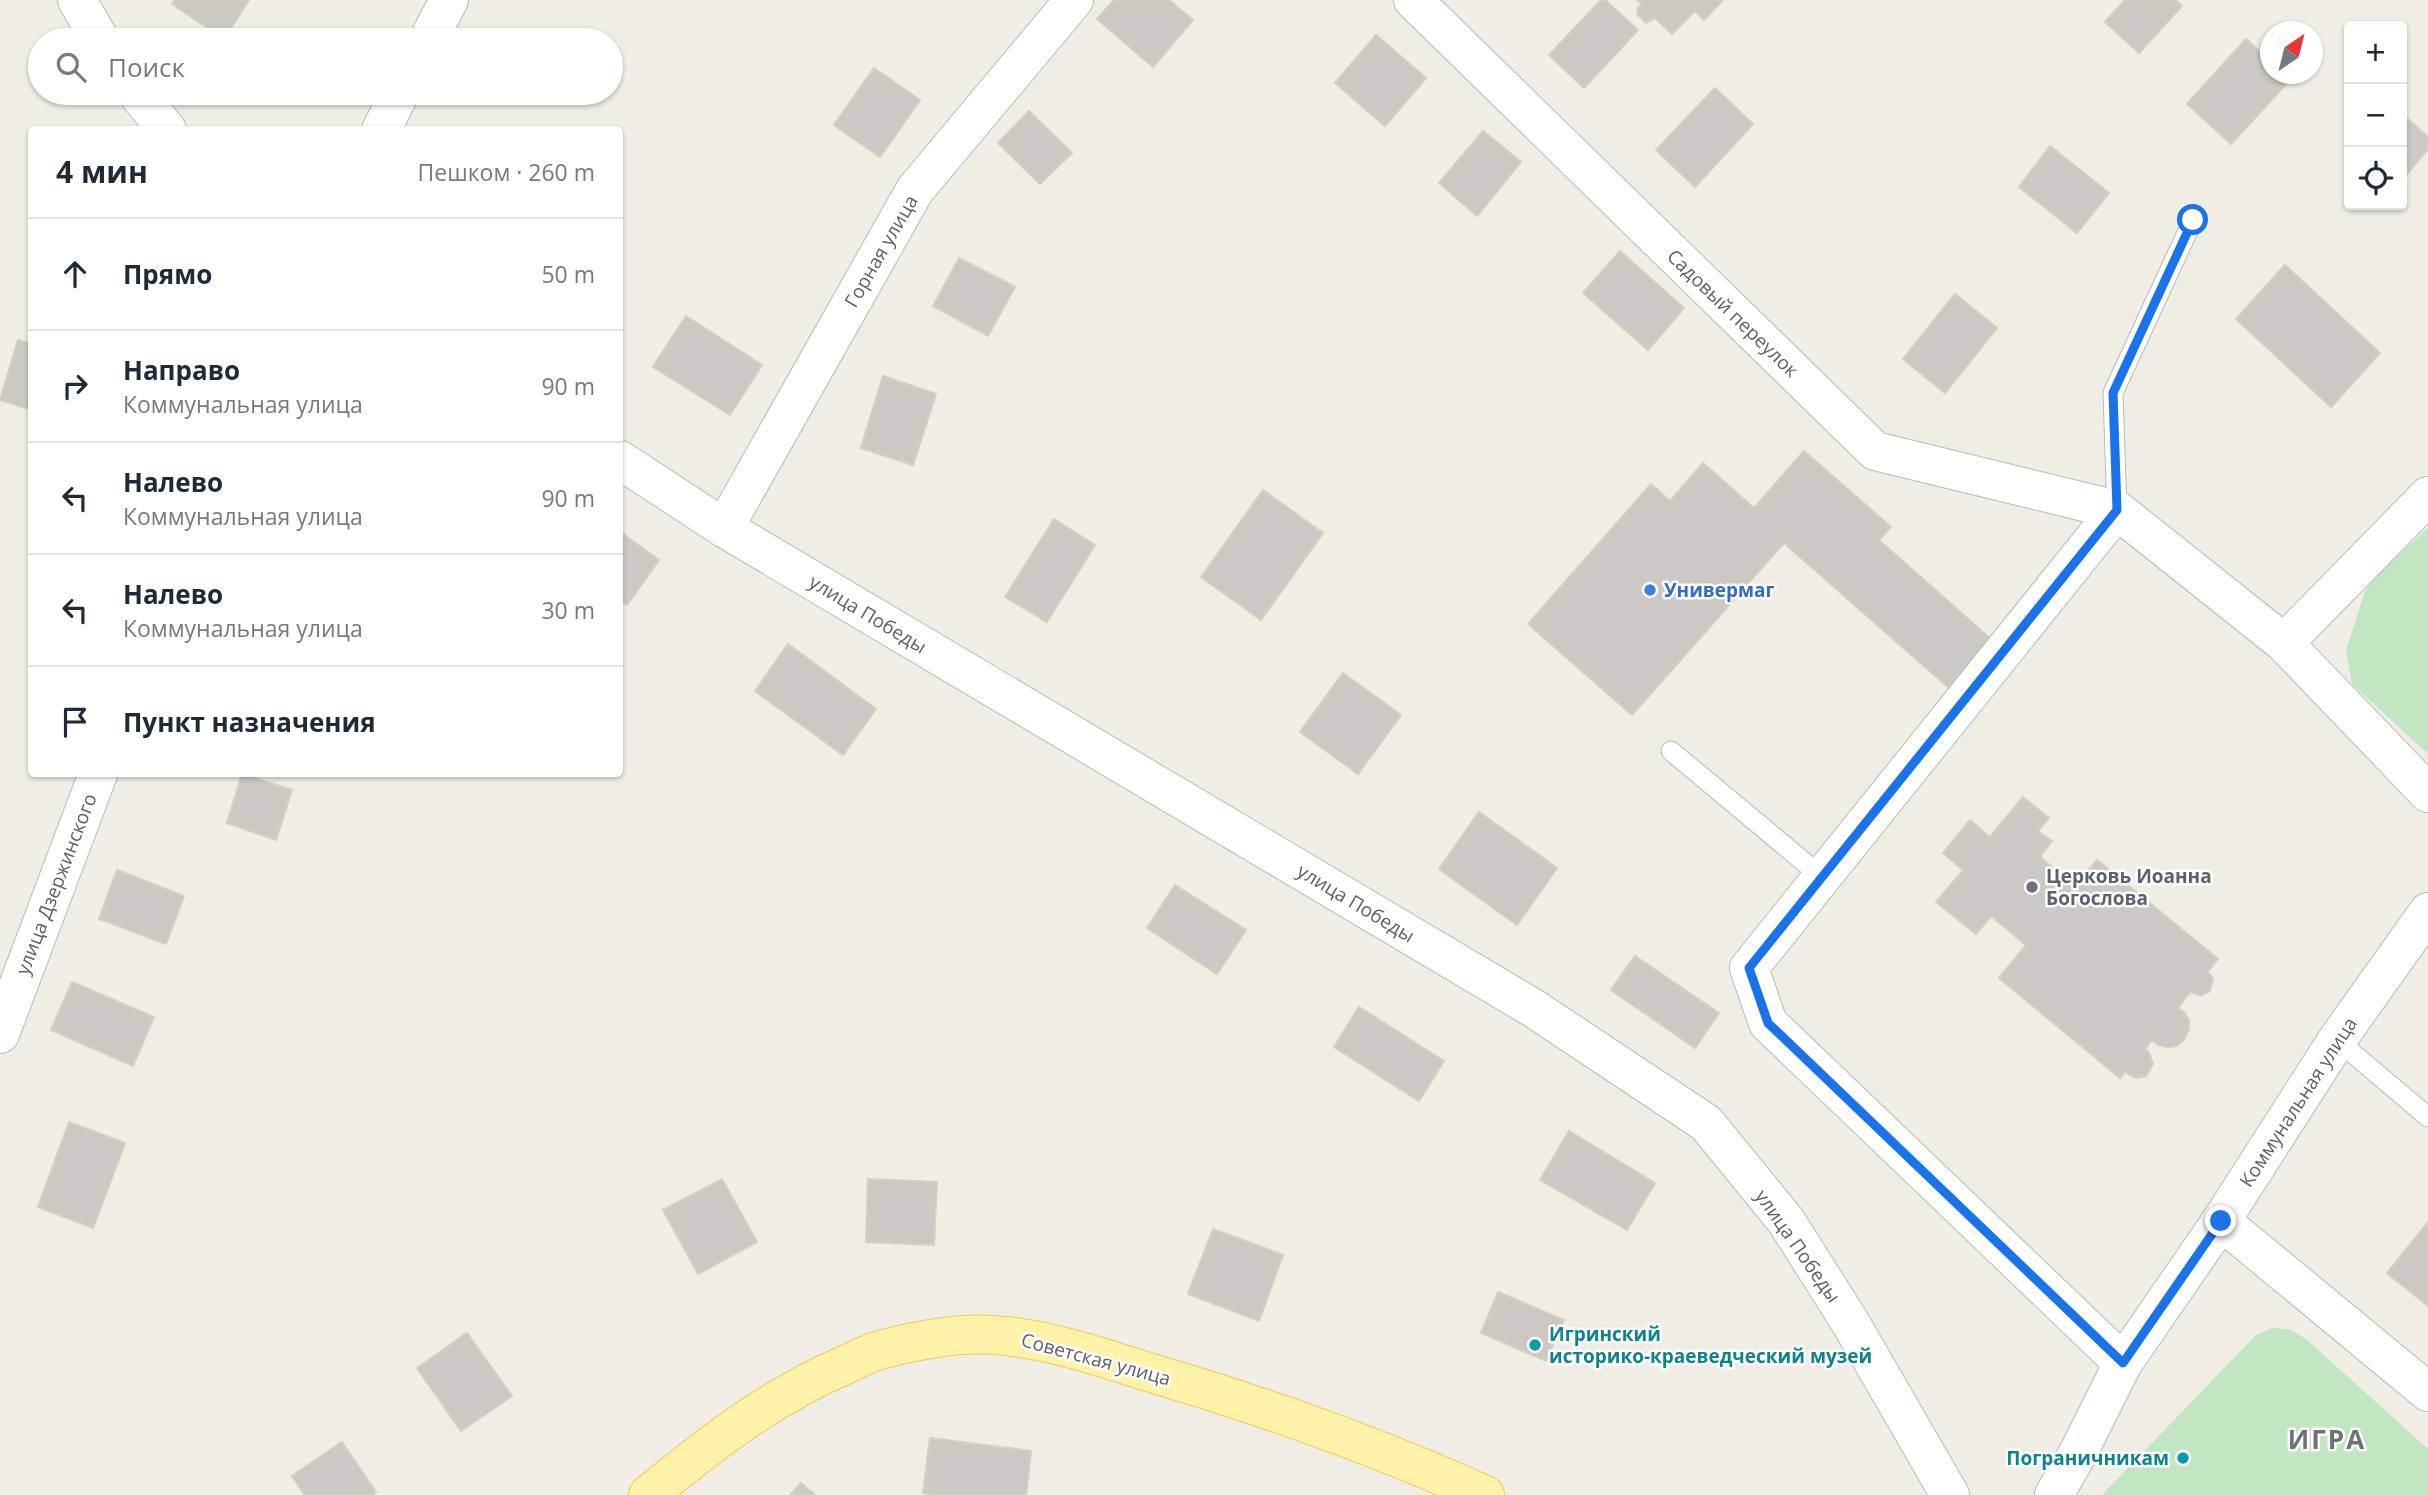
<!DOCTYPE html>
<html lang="ru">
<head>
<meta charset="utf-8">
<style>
  :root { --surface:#fff; --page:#f6f6f7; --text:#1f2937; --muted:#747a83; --line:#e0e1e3 }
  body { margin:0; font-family:"Open Sans",sans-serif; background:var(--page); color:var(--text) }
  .controls { position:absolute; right:21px; top:21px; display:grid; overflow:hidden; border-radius:7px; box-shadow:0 2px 5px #0004 }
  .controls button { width:63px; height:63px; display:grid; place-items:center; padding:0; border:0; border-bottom:2px solid var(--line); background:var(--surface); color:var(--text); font:35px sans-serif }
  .compass { position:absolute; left:2260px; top:21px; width:63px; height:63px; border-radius:50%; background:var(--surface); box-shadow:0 2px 5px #0004; rotate:35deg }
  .stop { position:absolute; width:21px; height:21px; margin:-16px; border:5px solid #1a73e8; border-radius:50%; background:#fff }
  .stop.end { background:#1a73e8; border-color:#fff; box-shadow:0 2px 7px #0008 }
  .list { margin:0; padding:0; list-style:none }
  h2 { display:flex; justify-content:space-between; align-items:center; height:91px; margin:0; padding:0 28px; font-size:30px }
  h2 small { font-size:23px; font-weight:400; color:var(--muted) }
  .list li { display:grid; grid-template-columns:46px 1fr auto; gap:21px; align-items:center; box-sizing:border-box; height:112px; padding:0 28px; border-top:2px solid var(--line) }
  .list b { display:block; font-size:26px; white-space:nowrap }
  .list p { margin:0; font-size:23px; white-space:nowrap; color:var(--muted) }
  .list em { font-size:23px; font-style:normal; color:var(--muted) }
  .icon { flex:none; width:38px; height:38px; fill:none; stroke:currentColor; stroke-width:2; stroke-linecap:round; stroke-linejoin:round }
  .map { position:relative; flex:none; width:2428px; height:1495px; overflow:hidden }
  .search { position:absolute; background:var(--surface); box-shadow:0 2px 5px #0004; left:28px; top:28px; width:595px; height:77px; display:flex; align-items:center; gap:18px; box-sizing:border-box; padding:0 24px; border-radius:38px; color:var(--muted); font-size:26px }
  .panel { position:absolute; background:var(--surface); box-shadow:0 2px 5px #0004; left:28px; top:126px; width:595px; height:651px; border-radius:7px }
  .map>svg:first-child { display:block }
</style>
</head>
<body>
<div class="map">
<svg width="2428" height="1495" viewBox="0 0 2428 1495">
  <rect width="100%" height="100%" fill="#efede4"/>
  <g fill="#c1e6c1">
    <polygon points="2428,528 2428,754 2352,684 2346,651 2365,591 2373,577"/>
    <polygon points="2272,1328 2289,1329 2306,1339 2428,1449 2428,1495 2102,1495 2256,1335"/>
  </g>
  <g fill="#ccc9c4" stroke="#d4cec3" stroke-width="2">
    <polygon points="174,0 249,0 224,39 172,4"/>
    <polygon points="1114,0 1169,0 1193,20 1153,67 1097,19"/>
    <polygon points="1601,0 1605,0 1638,30 1584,88 1549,55"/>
    <polygon points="1637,0 1723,0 1704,20 1695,11 1672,34 1655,18 1646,23 1637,14 1638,8 1642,4"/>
    <polygon points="2125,0 2176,0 2182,6 2139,53 2105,22"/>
    <polygon points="1376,35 1426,78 1385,126 1335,83"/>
    <polygon points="2246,39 2270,61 2270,74 2284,74 2291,79 2231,144 2187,104"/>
    <polygon points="874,68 920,100 880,157 834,125"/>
    <polygon points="1715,88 1753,124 1695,187 1656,150"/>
    <polygon points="1029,111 1072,153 1040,184 998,143"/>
    <polygon points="2402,114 2428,137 2428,149 2402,180"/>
    <polygon points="1483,131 1521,162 1477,216 1439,183"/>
    <polygon points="2050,146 2109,193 2077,233 2019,187"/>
    <polygon points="1620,251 1684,308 1648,350 1583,293"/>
    <polygon points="959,258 1015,287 988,336 933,306"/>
    <polygon points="2285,265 2380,353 2331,407 2236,319"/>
    <polygon points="1955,294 1997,328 1945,393 1903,359"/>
    <polygon points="686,316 762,365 730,415 653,367"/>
    <polygon points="18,340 32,344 32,410 0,400"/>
    <polygon points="883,376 936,394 913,465 861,448"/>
    <polygon points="1804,451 1891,527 1879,540 1992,640 1949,688 1784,543 1632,715 1528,624 1651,484 1670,501 1703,463 1754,508"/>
    <polygon points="1263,490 1323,533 1261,620 1201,577"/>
    <polygon points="1054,519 1095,545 1047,622 1005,597"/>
    <polygon points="620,532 659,560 627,605 620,600"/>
    <polygon points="788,644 876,709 843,755 755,691"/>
    <polygon points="1343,673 1401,715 1358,774 1300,732"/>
    <polygon points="242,774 292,790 276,840 227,823"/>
    <polygon points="2023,797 2049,818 2038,831 2052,841 2040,857 2075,886 2097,860 2218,959 2208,971 2213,979 2210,991 2201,996 2190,992 2178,1008 2184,1012 2189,1020 2189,1029 2184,1040 2176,1046 2168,1047 2158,1045 2152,1040 2145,1049 2149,1053 2153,1064 2146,1076 2136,1078 2125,1072 2120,1078 1999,978 2026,945 1991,916 1976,934 1936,902 1963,870 1943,853 1970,820 1990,837"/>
    <polygon points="1479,812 1557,868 1517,925 1439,869"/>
    <polygon points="117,870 184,896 166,944 99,919"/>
    <polygon points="1175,885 1246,930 1217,974 1147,928"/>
    <polygon points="1635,956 1719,1013 1695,1048 1611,990"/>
    <polygon points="72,982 154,1017 133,1066 51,1030"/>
    <polygon points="1359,1007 1444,1061 1419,1101 1334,1047"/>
    <polygon points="69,1122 125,1143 93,1228 38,1207"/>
    <polygon points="1569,1131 1655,1183 1627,1230 1540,1180"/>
    <polygon points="722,1179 757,1242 698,1274 663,1210"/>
    <polygon points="868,1179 937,1182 934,1245 866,1242"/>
    <polygon points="2428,1222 2428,1306 2387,1273"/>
    <polygon points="1213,1229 1283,1255 1259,1321 1188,1294"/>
    <polygon points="1498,1292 1564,1320 1546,1361 1481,1333"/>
    <polygon points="467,1333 512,1396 461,1431 417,1368"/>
    <polygon points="930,1438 1031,1451 1026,1495 939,1495 923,1493"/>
    <polygon points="342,1442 376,1492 372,1495 305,1495 292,1476"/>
    <polygon points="801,1483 815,1495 790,1495"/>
  </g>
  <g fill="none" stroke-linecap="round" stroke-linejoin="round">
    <g stroke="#b7babe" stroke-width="21">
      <g id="service">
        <polyline points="2117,510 2113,393 2193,220"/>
        <polyline points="1671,751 1822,877"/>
        <polyline points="2337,1040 2428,1117"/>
      </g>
    </g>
    <g stroke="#b7babe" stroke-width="40">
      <g id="minor">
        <polyline points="1413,0 1875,451 2117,510 2284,643 2428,793"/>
        <polyline points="428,40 449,0"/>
        <polyline points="381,130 400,93"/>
        <polyline points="2117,510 1749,968 1768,1023 2123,1363"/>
        <polyline points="724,528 915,190 1074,0"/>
        <polyline points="2284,643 2428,496"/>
        <polyline points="0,1034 98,774"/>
        <polyline points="2221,1221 2428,1392"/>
        <polyline points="2054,1495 2078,1453 2123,1363 2221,1221 2337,1040 2428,912"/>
      </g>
    </g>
    <g stroke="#b8bbc0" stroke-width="40">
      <g id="secondary">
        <polyline points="77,0 100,40"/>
        <polyline points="137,93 167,130"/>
        <polyline points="620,460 724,528 1533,1008 1706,1123 1786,1221 1850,1322 1950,1495"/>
      </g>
    </g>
    <g stroke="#f2c95a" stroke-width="40">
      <path id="primary" d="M648,1495c62,-51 124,-99 197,-130 13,-6 26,-13 39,-16 38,-10 82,-18 121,-13 52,5 103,24 153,39 111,33 221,72 327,120"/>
    </g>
    <use href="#service" stroke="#fff" stroke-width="19"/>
    <use href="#minor" stroke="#fff" stroke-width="38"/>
    <use href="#secondary" stroke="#fff" stroke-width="38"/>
    <use href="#primary" stroke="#fff2a9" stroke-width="38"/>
  </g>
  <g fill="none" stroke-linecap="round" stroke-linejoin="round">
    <polyline stroke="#1a73e8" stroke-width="9" points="2193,220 2113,393 2117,510 1749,968 1768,1023 2123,1363 2221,1221"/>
  </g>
  <circle fill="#3f7fe0" stroke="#fff" stroke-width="2.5" cx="1650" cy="590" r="7"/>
  <circle fill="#6b7280" stroke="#fff" stroke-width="2.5" cx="2032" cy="887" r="7"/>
  <g fill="#0f9aa8" stroke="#fff" stroke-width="2.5">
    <circle cx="1535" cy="1345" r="7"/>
    <circle cx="2183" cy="1458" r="7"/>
  </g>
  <g text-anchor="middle" stroke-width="5" stroke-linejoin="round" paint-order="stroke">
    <g font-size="19" fill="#5c6065" stroke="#fff">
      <text transform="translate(881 251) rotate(-60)" y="7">Горная улица</text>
      <text transform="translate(1733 313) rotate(44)" y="7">Садовый переулок</text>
      <text transform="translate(868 614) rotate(31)" y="7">улица Победы</text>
      <text transform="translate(56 884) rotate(-69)" y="7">улица Дзержинского</text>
      <text transform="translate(1356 903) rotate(31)" y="7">улица Победы</text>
      <text transform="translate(2298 1102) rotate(-57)" y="7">Коммунальная улица</text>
      <text transform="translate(1798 1246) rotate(55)" y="7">улица Победы</text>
      <text transform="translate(1096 1359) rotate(15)" y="7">Советская улица</text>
    </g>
    <g font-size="19" font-weight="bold" fill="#366cbe" stroke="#fff" text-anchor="start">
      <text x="1664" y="597">Универмаг</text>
    </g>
    <g font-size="19" font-weight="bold" fill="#5b616d" stroke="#fff" text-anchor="start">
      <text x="2046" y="883">Церковь Иоанна<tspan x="2046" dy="22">Богослова</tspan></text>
    </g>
    <g font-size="19" font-weight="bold" fill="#0d838f" stroke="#fff" text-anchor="start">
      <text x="1549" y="1341">Игринский<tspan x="1549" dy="22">историко-краеведческий музей</tspan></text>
      <text x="2169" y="1465" text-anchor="end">Пограничникам</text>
    </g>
    <g font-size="26" font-weight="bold" letter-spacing="2" fill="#6d7277" stroke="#fff">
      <text x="2327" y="1449">ИГРА</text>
    </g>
  </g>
</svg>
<div class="controls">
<button>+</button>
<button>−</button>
<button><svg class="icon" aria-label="locate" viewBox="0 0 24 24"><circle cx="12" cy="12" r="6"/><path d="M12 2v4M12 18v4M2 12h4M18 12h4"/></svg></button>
</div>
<svg class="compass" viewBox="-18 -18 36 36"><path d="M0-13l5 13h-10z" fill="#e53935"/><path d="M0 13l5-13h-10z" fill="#747a83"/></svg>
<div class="stop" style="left:2193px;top:220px"></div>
<div class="stop end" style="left:2221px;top:1221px"></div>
<div class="search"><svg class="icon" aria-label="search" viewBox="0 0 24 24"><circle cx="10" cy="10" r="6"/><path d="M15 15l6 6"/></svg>Поиск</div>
<section class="panel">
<h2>4 мин<small>Пешком · 260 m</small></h2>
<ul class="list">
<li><svg class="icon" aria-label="ahead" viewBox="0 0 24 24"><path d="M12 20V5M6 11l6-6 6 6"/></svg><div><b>Прямо</b></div><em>50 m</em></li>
<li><svg class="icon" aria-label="right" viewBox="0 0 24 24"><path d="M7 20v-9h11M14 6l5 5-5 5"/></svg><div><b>Направо</b><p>Коммунальная улица</p></div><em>90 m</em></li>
<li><svg class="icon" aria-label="left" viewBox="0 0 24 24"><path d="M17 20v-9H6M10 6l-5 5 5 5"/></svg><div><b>Налево</b><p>Коммунальная улица</p></div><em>90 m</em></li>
<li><svg class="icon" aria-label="left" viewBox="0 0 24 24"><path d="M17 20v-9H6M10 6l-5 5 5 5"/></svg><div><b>Налево</b><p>Коммунальная улица</p></div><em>30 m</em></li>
<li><svg class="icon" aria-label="arrive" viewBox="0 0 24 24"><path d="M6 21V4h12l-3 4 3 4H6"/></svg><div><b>Пункт назначения</b></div></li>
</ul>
</section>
</div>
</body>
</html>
